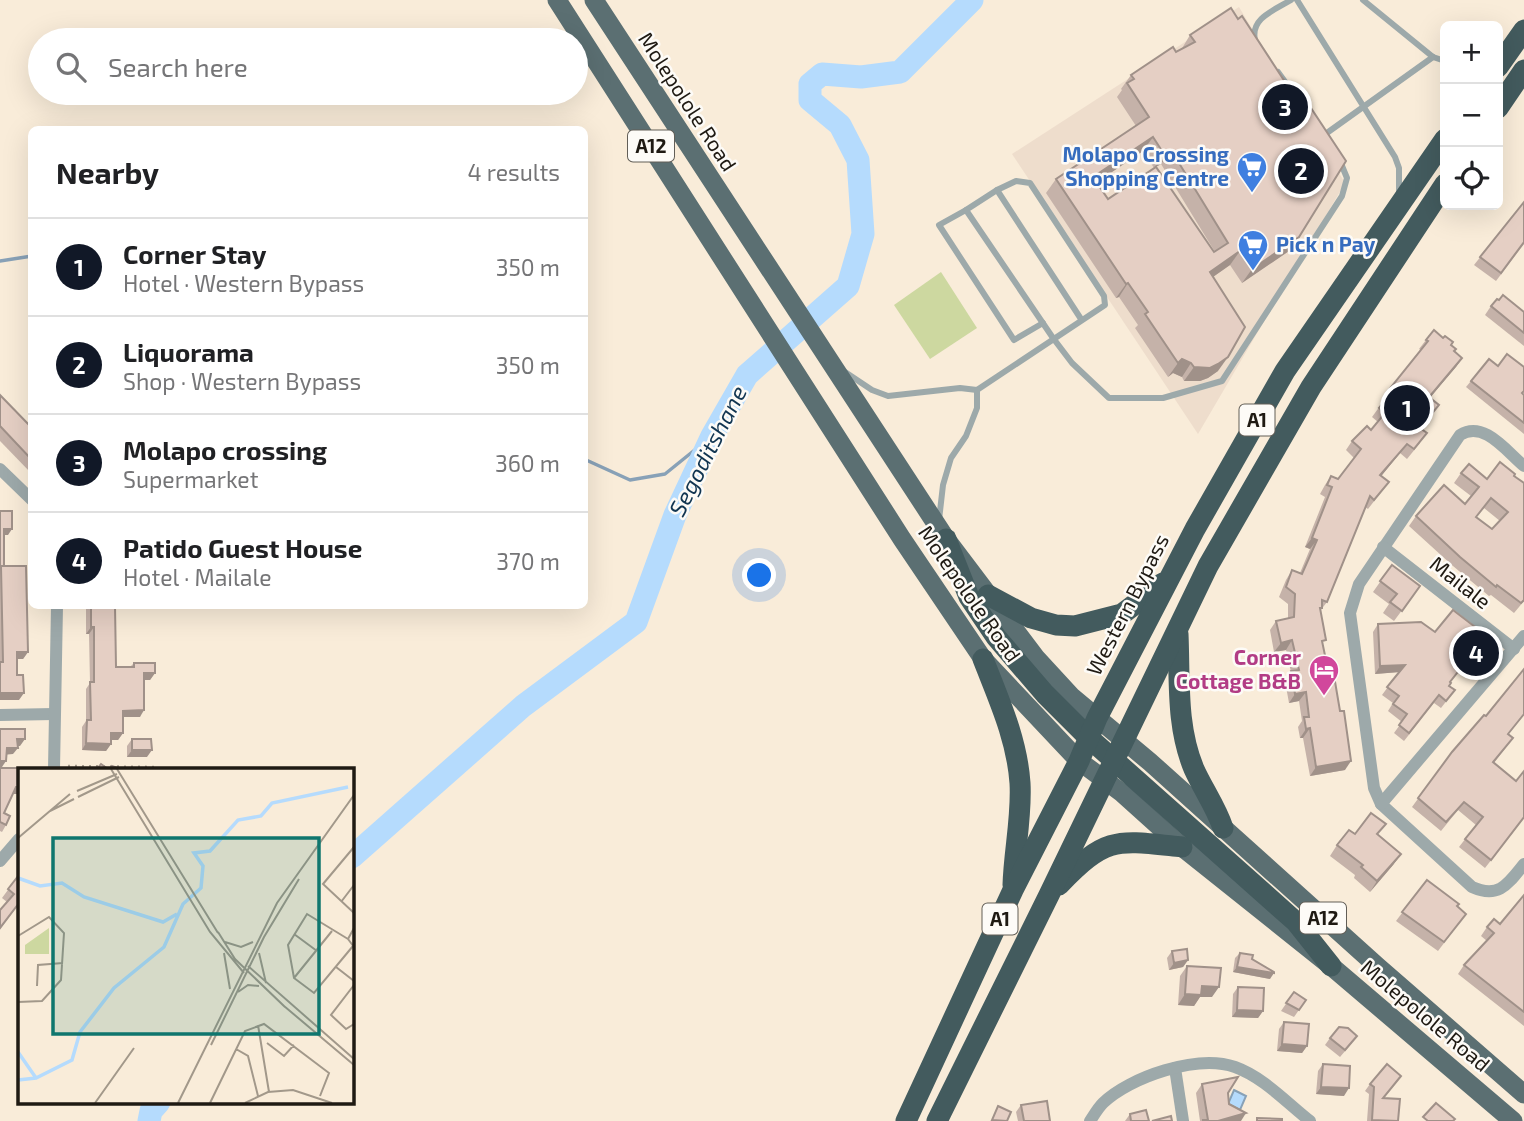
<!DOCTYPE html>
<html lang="en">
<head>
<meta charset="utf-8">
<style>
  :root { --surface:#fff; --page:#f6f6f6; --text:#202124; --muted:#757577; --line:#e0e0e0; --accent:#111827 }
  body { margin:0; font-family:"Exo 2",sans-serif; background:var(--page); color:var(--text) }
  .controls { position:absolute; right:21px; top:21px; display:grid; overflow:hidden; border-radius:10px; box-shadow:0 7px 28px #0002 }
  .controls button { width:63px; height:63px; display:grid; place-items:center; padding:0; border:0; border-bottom:2px solid var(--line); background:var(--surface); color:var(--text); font:35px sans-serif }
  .you { position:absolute; left:760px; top:576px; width:24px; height:24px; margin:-18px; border:5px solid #fff; border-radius:50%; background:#1a73e8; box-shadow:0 0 0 10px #1a73e833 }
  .badge { display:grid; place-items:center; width:46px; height:46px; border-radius:50%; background:var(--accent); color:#fff; font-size:23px; font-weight:700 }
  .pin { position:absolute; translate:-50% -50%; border:4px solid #fff; box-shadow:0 2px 7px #0006 }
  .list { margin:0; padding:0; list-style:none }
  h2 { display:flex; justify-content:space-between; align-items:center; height:91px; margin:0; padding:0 28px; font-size:30px }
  h2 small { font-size:23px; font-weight:400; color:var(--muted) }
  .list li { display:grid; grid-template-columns:46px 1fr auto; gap:21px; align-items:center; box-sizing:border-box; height:98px; padding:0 28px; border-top:2px solid var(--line) }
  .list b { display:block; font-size:26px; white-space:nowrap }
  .list p { margin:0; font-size:23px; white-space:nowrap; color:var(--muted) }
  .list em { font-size:23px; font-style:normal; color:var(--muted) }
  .icon { flex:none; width:38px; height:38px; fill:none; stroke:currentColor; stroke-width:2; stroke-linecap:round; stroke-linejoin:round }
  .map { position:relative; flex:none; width:1524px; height:1121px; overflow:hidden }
  .search { position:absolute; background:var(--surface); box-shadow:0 7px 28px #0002; left:28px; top:28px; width:560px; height:77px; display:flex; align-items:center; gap:18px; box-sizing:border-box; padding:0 24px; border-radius:38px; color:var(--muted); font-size:26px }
  .panel { position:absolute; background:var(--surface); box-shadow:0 7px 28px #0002; left:28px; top:126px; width:560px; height:483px; border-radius:10px }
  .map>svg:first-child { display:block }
</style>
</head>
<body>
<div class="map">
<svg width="1524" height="1121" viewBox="0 0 1524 1121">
  <rect width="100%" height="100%" fill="#f9ecd9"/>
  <polygon fill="#edc" points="1239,7 1345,183 1198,434 1012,154"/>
  <polygon fill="#cdd8a0" points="941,272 977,328 930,359 894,305"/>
  <polygon fill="#b5dbfd" stroke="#88a1b7" stroke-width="2" points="1234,1090 1246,1096 1240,1110 1228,1104"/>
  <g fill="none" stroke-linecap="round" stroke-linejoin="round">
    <g stroke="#88a1b7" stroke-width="3.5">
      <polyline points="0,261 32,256"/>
      <polyline points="584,459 630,480 665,474 712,436"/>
    </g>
    <g stroke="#b5dbfd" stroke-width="23">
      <polyline points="352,857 523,706 636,622 675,515 712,436 747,375 848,286 863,234 858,160 840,125 810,100 810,84 822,74 861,77 900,72 972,0"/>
      <polyline points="149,1121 151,1111 159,1102"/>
    </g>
    <polyline stroke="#a89e90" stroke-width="2.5" stroke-dasharray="2 5" stroke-linecap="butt" points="68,766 157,767"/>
    <g stroke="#9da9aa" stroke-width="6">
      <polyline points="1297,0 1395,157 1399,168 1399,193"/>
      <polyline points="1363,0 1433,57 1445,61"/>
      <path d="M1255,40c-5,-22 20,-30 36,-40"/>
      <polyline points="1278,72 1296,97"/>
      <polyline points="1324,135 1433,57"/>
      <polyline points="966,210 939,225 1014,340 1043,323"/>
      <polyline points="1081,319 997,190 966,210 1053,338 1072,363 1109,398 1163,398 1222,381 1342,196 1347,178 1340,161"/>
      <polyline points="845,372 872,390 888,396 960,388 977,390 1105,305 1104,296 1030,183 1016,181 997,190"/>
      <polyline points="939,520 943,485 951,458 966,436 977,408 977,390"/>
    </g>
    <g stroke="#9da9aa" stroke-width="12">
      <path d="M1524,466c-18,-15 -40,-46 -64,-31l-101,149 -9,29 24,175 7,16 91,83c27,12 36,-3 52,-23"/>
      <polyline points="0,469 32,500"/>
      <polyline points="1383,547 1514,649"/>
      <polyline points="0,715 54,714"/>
      <polyline points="54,769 57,606"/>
      <polyline points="1381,804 1524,636"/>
      <polyline points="0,861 19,839"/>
      <polyline points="1175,1068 1183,1121"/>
      <path d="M1090,1121c4,-6 8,-13 13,-18 27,-26 94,-49 132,-36 28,10 51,35 75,54"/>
    </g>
    <g stroke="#5b6f72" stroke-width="19">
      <polyline points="557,0 902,539 983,659 1079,761 1122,793 1182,847 1331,966 1513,1121"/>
      <polyline points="594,0 946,539 1036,658 1071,696 1150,762 1377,966 1524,1094"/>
    </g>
    <g stroke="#435b5e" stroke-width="21">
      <polyline points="1498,67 1524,30"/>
      <polyline points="1498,108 1524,70"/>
      <polyline points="946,539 969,597 996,637 1045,694 1089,738 1296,922 1331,966"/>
      <polyline points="988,595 1031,618 1056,625 1075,626 1122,614 1163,583"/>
      <path d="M1178,634c2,46 -2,92 16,135 9,20 22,38 29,59"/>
      <path d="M983,659c16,41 34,80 37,124 2,34 -6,68 -7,102"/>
      <path d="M1059,885c48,-50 58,-45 123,-38"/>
      <polyline points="906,1121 1013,890 1079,761 1097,718 1195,529 1285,371 1445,139"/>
      <polyline points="937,1121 1049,895 1208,566 1311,387 1445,184"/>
    </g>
  </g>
  <g fill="#c5b2a9" fill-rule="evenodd">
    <path d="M1231,8l58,243 -47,32 -12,-18 -17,12 5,94 -10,7 -8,3h-16l-2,-4 -9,-4 -5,4 -33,-49 3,-3 -19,-28 -3,1 -70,-105 10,-14 80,-53 -19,-29 5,-7 -1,-1 10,-14 50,-25 9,-15zM1143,151l11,17 7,-4 54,88 -107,-53 -11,-17z"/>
    <polygon points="1524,202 1524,244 1496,281 1474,265"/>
    <polygon points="1499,300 1524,312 1524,346 1485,315 1491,306"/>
    <polygon points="1426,340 1451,345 1454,351 1462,358 1430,398 1439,405 1421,428 1420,443 1407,459 1400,453 1381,476 1382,491 1368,509 1365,507 1327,602 1320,611 1323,645 1345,770 1310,776 1303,738 1300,738 1298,727 1302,721 1299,701 1289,703 1285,681 1291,672 1286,650 1274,652 1270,630 1276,621 1288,618 1288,604 1279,597 1286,580 1292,570 1300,573 1310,549 1305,547 1325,497 1320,494 1325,485 1331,476 1338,479 1354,458 1346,450 1352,441 1371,430 1378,422 1372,417 1383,402 1381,401 1421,350 1419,349"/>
    <polygon points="1471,381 1522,393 1524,395 1524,434 1466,387"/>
    <polygon points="0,395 32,428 32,474 0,441"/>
    <path d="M1461,473l26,6 27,-3 10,125 -10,12 -23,-18 -2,1 -36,-30 -44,-40 7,-10 49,-12 6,-8 -17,-13zM1484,508l16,13 -8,8 -16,-12z"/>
    <polygon points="0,511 8,535 4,535 3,566 28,652 23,659 17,659 17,675 19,700 0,700"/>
    <polygon points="1392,565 1420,586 1394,621 1383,613 1389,604 1373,592"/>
    <polygon points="86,606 115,606 116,667 130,667 134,663 155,673 150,680 144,680 140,717 123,717 123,733 118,740 111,740 111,744 106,751 82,750 82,727 86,721 86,689 90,683 89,634 86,634"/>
    <polygon points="1378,624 1474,638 1461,654 1462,667 1450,682 1449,686 1455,690 1441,708 1434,703 1404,741 1394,733 1402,722 1388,711 1393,703 1382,695 1399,672 1375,674 1373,632"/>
    <polygon points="1524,669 1524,715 1508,734 1507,746 1494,763 1516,781 1524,771 1524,818 1485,868 1459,847 1476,825 1458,810 1441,831 1412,807 1452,752 1486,716"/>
    <polygon points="132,739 147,757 127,757 127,746"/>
    <polygon points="0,768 19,769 19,794 13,794 4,813 6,825 2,832 0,831"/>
    <polygon points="1355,834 1378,834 1401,854 1393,865 1370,892 1354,878 1355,875 1330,856 1337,845"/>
    <polygon points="19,875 19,904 0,929 0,910 7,902 2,898"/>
    <polygon points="1427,880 1466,914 1438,951 1396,921"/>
    <polygon points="1524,895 1524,1026 1458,974 1464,965 1487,941 1481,936 1487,927 1500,924"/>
    <polygon points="1172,951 1188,960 1183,967 1169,970 1167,958"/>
    <polygon points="1240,953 1252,959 1270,979 1233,972 1235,958"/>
    <polygon points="1187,966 1212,997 1200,997 1194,1006 1178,1005 1180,976"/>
    <polygon points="1238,987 1263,1011 1258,1018 1232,1017 1233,994"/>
    <polygon points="1294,992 1306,1000 1294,1017 1281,1011"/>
    <polygon points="1284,1022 1307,1046 1302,1053 1277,1051 1279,1029"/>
    <polygon points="1330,1038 1352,1043 1340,1057 1325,1045"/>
    <polygon points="1323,1064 1344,1096 1316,1094 1318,1071"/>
    <polygon points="1396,1083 1384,1098 1398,1121 1367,1121 1369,1094 1365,1091 1370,1084"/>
    <polygon points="1202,1084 1228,1093 1229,1104 1241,1121 1200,1121 1196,1093"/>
    <polygon points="1021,1105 1050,1121 1018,1121 1016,1112"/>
    <polygon points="1130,1114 1149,1121 1125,1121"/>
  </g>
  <g fill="#a09189">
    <polygon points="1153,137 1143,151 1084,191 1093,177"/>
    <polygon points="1171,150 1161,164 1154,168 1164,154"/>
    <polygon points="1299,237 1289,251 1242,283 1252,269"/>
    <polygon points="1240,251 1230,265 1200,286 1210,272"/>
    <polygon points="1128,283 1119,297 1116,298 1126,284"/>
    <polygon points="1228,357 1218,371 1208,378 1200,381 1184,381 1194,367"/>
    <polygon points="1462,358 1456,367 1422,407 1429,397"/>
    <polygon points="1182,359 1191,363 1182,377 1173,373 1168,377 1178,363"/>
    <polygon points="1407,444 1400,453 1374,485 1380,475"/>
    <polygon points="4,529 12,529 8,535 0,535"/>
    <polygon points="1312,538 1317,540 1310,549 1305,547"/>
    <polygon points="91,627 94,627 89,634 86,634"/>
    <polygon points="1292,640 1286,650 1274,652 1281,643"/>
    <polygon points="17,652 28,652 23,659 12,659"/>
    <polygon points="1405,665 1400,672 1375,674 1380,666"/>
    <polygon points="144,673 155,673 150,680 139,680"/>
    <polygon points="1306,692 1299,701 1289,703 1295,694"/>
    <polygon points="0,693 24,693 19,700 0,700"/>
    <polygon points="144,710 140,717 118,717 123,711"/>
    <polygon points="1310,728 1303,738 1300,738 1306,729"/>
    <polygon points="111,733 123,733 118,740 106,740"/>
    <polygon points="17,739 25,739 20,746 13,746"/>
    <polygon points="86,743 111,744 106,751 82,750"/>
    <polygon points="7,748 18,748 13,754 2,755"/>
    <polygon points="132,750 152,750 147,757 127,757"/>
    <polygon points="0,761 6,761 2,767 0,767"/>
    <polygon points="1351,761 1345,770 1310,776 1316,767"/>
    <polygon points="16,787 19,787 19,794 12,794"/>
    <polygon points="1401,854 1393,865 1370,892 1377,881"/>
    <polygon points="1188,960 1183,967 1169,970 1174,963"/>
    <polygon points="1237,967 1274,973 1270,979 1233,972"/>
    <polygon points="1202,986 1219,987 1212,997 1200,997 1194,1006 1178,1005 1185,994"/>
    <polygon points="1237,1010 1263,1011 1258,1018 1232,1017"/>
    <polygon points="1282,1044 1307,1046 1302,1053 1277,1051"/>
    <polygon points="1321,1087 1349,1088 1344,1096 1316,1094"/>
    <polygon points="1246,1113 1241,1121 1218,1121"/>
  </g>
  <g fill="#e5cfc4" stroke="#a09189" stroke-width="2" fill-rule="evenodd">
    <path d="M1231,8l7,11 4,-3 49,75 6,-4 49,74 -47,76 -47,32 -12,-18 -30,21 35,55 -17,30 -10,7 -8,4 -16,-1 -3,-4 -9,-4 -4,4 -33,-49 3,-2 -20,-29 -2,1 -70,-105 93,-62 -22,-34 7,-4 -3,-4 42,-28 3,5 19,-10 -5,-7zM1153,137l11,17 7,-4 57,93 -14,9 -58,-85 -48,32 -15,-22z"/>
    <polygon points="1524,202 1524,242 1501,273 1480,257"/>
    <polygon points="1503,295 1524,312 1524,333 1491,306 1497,299 1499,300"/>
    <polygon points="1434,330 1443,338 1445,336 1453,342 1451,345 1456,349 1454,351 1462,358 1429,397 1439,405 1420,428 1427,433 1414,449 1407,444 1380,475 1389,482 1374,500 1370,496 1327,602 1322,600 1322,608 1320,608 1326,640 1322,641 1327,665 1332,664 1340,711 1344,711 1351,761 1316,767 1310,728 1306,729 1304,717 1309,717 1306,692 1295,694 1291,671 1299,670 1292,640 1281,643 1276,621 1294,617 1295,594 1286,587 1292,570 1302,574 1317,540 1312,538 1332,487 1327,485 1331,476 1338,479 1361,449 1352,441 1367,426 1371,430 1385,413 1379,408 1391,394 1388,391 1428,341 1426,340"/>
    <polygon points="1507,354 1524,367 1524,391 1522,393 1524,395 1524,423 1471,381 1489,359 1498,366"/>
    <polygon points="0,395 32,428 32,460 0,426"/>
    <path d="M1500,462l15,12 -1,2 10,7v117l-3,3 -24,-18 -1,2 -36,-30 -44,-41 28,-31 21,19 14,-17 -18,-14 8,-9 18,15zM1491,498l17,14 -16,17 -16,-12z"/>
    <polygon points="0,511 12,511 12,529 4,529 4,566 0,566"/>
    <polygon points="1392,565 1420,586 1402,611 1390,602 1397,594 1380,581"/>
    <polygon points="1,566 26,566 28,652 17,652 17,675 23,675 24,693 0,693 0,662 3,662"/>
    <polygon points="91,606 115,606 116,667 134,667 134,663 155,663 155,673 144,673 144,710 123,711 123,733 111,733 111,744 86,743 87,720 91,720 90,682 94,682 94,627 91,627"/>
    <polygon points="1453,610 1479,630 1460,653 1468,659 1450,682 1451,683 1449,686 1455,690 1446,701 1439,695 1409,733 1399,725 1407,714 1393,704 1399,696 1387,687 1405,665 1380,666 1378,624 1421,622 1435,632"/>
    <polygon points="1524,669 1524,714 1508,734 1513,738 1493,762 1516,781 1524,771 1524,817 1491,860 1465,839 1483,817 1464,802 1446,822 1418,798 1452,752 1484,715 1486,716"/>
    <polygon points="0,729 25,729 25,739 17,739 18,748 7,748 6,761 0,761"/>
    <polygon points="132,739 151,739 152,750 132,750"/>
    <polygon points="101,764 108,769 97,769"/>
    <polygon points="112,766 120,769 121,769 110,769"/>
    <polygon points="0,768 32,768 32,769 19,769 19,787 16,787 4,813 10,816 6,825 0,822"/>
    <polygon points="1371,813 1386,824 1377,834 1401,854 1377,881 1361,867 1363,865 1337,845 1349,830 1355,834"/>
    <polygon points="19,875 19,903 0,928 0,910 14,894 8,889"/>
    <polygon points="1427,880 1459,904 1457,906 1466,914 1444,942 1402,912"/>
    <polygon points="1524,895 1524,1012 1464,965 1494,933 1487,927 1494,919 1500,924"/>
    <polygon points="1187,949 1188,960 1174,963 1172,951"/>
    <polygon points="1240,953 1253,955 1252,959 1274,972 1274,973 1237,967"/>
    <polygon points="1187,966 1221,968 1219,987 1202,986 1201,995 1185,994"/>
    <polygon points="1238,987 1264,988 1263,1011 1237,1010"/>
    <polygon points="1294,992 1306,1000 1299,1010 1286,1003"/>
    <polygon points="1284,1022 1309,1024 1307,1046 1282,1044"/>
    <polygon points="1339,1027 1348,1028 1357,1036 1345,1050 1330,1038"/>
    <polygon points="1323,1064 1350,1066 1349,1088 1321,1087"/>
    <polygon points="1387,1064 1401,1076 1383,1098 1400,1099 1398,1121 1372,1120 1374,1087 1370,1084"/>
    <polygon points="1238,1077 1228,1093 1229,1104 1246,1113 1218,1121 1203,1121 1203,1120 1208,1120 1202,1084"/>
    <polygon points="1047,1101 1050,1121 1024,1121 1021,1105"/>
    <polygon points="1436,1103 1455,1119 1453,1121 1428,1121 1423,1117"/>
    <polygon points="998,1106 1011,1112 1007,1121 992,1120"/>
    <polygon points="1146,1110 1149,1121 1131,1121 1130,1114"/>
    <polygon points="1171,1116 1172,1121 1152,1121"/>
    <polygon points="1257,1118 1282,1119 1282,1121 1257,1121"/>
  </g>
  <defs>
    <g id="supermarket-pin" transform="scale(1.575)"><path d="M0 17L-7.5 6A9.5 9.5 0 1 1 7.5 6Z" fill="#3f7fe0" stroke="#fdfbf7"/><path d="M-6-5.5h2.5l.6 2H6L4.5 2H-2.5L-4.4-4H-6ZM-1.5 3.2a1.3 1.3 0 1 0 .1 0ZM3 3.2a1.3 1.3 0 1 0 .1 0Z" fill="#fff"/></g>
    <g id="hotel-pin" transform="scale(1.575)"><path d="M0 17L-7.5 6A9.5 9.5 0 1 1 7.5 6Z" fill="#d1479c" stroke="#fdfbf7"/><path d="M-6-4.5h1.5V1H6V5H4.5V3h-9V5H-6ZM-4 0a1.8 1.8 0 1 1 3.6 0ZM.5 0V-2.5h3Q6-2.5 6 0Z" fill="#fff"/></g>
  </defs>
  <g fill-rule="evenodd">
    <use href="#supermarket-pin" x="1252" y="167"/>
    <use href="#supermarket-pin" x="1253" y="245"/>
    <use href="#hotel-pin" x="1324" y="670"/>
  </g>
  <g text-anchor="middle" stroke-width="5" stroke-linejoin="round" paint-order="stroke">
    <g fill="#fdfbf7" stroke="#625e57" stroke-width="2">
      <rect x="628" y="130.5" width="46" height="31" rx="5"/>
      <rect x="1239.5" y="404.5" width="35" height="31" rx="5"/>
      <rect x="1300" y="902.5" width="46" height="31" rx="5"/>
      <rect x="982.5" y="903.5" width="35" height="31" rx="5"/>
    </g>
    <g font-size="19" font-weight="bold" fill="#1f1a13">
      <text x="651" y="153">A12</text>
      <text x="1257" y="427">A1</text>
      <text x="1323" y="925">A12</text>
      <text x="1000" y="926">A1</text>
    </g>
    <g font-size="21" fill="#1f1a13" stroke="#fdfbf7">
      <text transform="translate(687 102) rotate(57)" y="7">Molepolole Road</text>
      <text transform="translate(1460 583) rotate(38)" y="7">Mailale</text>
      <text transform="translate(969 594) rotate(55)" y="7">Molepolole Road</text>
      <text transform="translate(1128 605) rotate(-63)" y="7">Western Bypass</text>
      <text transform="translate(1425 1016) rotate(40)" y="7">Molepolole Road</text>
    </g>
    <g font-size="21" font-weight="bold" fill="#366cbe" stroke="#fdfbf7" text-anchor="end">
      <text x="1229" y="162">Molapo Crossing<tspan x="1229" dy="24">Shopping Centre</tspan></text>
      <text x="1276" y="252" text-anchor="start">Pick n Pay</text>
    </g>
    <g font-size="21" font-weight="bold" fill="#b23c85" stroke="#fdfbf7" text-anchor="end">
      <text x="1301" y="665">Corner<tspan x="1301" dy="24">Cottage B&amp;B</tspan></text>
    </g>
    <g font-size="23" font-style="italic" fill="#113551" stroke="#fdfbf7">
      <text transform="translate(708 451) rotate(-63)" y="8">Segoditshane</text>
    </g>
  </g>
  <g transform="translate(18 768)">
    <rect width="336" height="336" fill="#f9ecd9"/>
    <path d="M31,160v26h-24v-9z" fill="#cdd8a0"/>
    <path fill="none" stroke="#b5dbfd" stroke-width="3.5" d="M0,110l22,8 22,-3 22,14 79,25 14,-8M0,284l18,26M0,312l18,-2 36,-18 8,-28 34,-44 50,-41 19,-43 18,-16 2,-22 -9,-13 16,-2 28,-31 23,-4 11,-13 76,-16"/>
    <path fill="none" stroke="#a2988a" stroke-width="2" d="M93,1l99,163 34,41M99,1l101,164M59,23l40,-17M60,29l41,-20M32,43l24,-12M0,70l52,-44M336,79l-31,37 31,29M323,134l13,-17M200,164l17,27 50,48M276,166l23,17M0,168l31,-19 15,16 -3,47 -19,21 -24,1M330,171l-41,-25 -19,31 6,33 20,15 39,-47M207,174l16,5 12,-5M336,179l-6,-8 6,-11M206,185l6,36M241,185l7,30M230,198l106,93M318,199l18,14M276,210l38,-47M336,217l-23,30 15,14 8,-5M19,218l1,-21 25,-2M220,224l10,-7 11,1M266,238l70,59M240,257l11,67M249,275l17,13 10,-11M193,277l53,-108 35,-58M218,281l12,7 10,40M77,335l39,-55M160,335l99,-200 77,-108M192,335l35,-72 19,-7 65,49 -9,23M227,335l23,-11 25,-2 39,13"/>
    <path fill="#0f766e" fill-opacity="0.15" stroke="#0f766e" stroke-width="3.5" d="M35,70h266v196h-266z"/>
    <rect width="336" height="336" fill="none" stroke="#1f1a13" stroke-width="3.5"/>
  </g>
</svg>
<div class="controls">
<button>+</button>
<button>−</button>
<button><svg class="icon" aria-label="locate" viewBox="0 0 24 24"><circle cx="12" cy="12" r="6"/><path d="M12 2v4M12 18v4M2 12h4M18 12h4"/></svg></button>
</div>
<div class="you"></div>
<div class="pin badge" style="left:1407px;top:408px">1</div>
<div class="pin badge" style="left:1301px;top:171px">2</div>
<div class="pin badge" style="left:1285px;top:107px">3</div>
<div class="pin badge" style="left:1476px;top:653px">4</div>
<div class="search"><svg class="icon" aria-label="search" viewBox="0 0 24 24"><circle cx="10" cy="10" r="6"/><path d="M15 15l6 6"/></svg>Search here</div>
<section class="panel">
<h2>Nearby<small>4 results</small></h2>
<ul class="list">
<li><span class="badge">1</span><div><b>Corner Stay</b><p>Hotel · Western Bypass</p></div><em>350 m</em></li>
<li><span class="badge">2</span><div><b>Liquorama</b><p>Shop · Western Bypass</p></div><em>350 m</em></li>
<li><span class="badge">3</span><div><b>Molapo crossing</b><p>Supermarket</p></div><em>360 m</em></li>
<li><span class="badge">4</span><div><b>Patido Guest House</b><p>Hotel · Mailale</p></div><em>370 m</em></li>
</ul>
</section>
</div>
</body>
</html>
